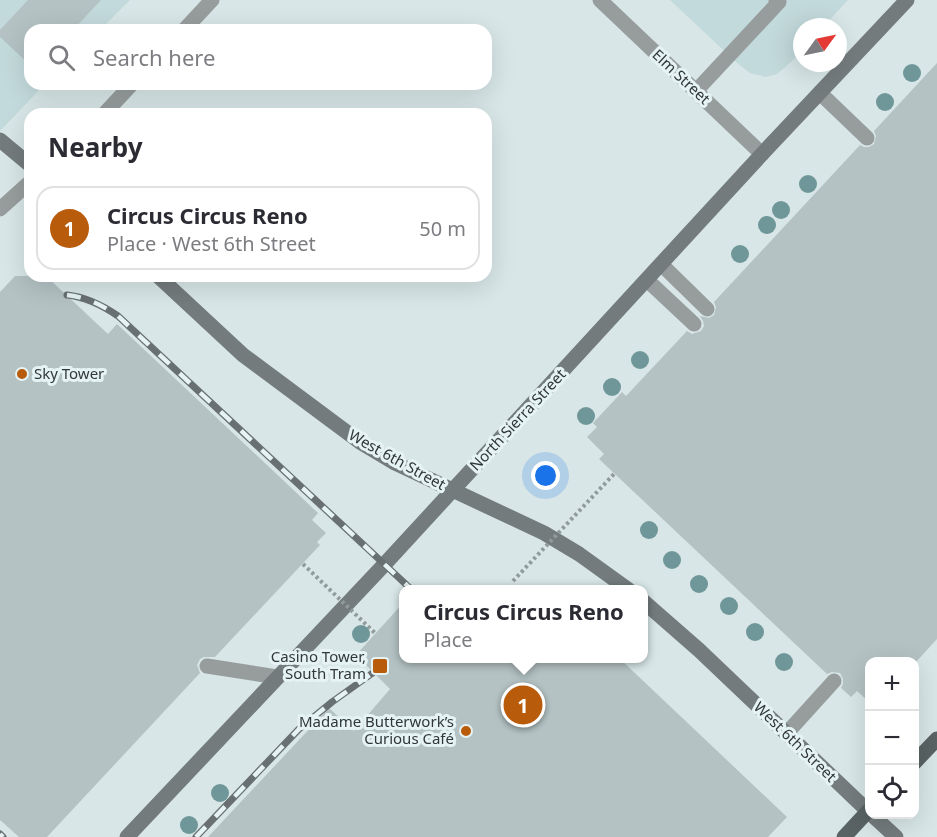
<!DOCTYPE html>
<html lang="en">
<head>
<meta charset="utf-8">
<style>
  :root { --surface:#fff; --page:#f2f2f3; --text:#2b2b33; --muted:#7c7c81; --line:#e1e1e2; --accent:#b85b0a }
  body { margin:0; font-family:"Noto Sans",sans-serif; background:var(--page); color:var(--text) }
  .controls { position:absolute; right:18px; bottom:18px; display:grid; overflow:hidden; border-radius:12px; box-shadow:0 6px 24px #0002 }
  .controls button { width:54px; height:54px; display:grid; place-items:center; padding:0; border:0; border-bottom:2px solid var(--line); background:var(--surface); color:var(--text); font:30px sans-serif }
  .compass { position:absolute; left:793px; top:18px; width:54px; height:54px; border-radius:50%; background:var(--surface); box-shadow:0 6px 24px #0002; rotate:57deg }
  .you { position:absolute; left:546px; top:476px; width:21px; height:21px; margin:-15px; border:4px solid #fff; border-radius:50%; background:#1a73e8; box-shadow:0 0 0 9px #1a73e833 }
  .badge { display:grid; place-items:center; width:39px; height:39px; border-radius:50%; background:var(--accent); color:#fff; font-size:20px; font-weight:700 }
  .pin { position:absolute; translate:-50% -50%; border:3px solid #fff; box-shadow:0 2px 6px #0006 }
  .popup { position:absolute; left:399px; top:585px; width:249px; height:78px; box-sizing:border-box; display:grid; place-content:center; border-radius:12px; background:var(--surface); filter:drop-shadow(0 2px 4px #0005); font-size:20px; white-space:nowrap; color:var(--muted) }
  .popup b { font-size:22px; color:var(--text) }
  .popup::after { content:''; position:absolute; left:50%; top:100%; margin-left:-12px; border:12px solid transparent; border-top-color:var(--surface) }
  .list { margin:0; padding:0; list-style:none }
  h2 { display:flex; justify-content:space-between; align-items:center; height:78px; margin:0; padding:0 24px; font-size:26px }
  h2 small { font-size:20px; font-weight:400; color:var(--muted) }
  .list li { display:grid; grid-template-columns:39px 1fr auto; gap:18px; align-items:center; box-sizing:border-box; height:84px; margin:0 12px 12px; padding:0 12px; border:2px solid var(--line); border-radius:18px }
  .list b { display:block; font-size:22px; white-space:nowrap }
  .list p { margin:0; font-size:20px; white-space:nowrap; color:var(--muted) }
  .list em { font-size:20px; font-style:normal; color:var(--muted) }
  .icon { flex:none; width:33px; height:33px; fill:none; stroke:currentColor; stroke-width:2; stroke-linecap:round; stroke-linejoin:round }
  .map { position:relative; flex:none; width:937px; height:837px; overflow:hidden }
  .search { position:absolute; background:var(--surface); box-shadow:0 6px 24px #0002; left:24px; top:24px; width:468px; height:66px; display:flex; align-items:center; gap:15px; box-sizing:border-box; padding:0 21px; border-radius:18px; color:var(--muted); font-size:22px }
  .panel { position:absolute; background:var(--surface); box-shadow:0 6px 24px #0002; left:24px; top:108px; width:468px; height:174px; border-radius:18px }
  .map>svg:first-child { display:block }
</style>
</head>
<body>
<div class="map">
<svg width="937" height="837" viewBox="0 0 937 837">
  <rect width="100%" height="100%" fill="#d8e6e7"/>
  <g fill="#c3dadc">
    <polygon points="0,0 130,0 100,30 30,30 30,84 45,84 0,131"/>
    <polygon points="670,0 848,0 823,27 802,27 802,50 790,63 777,74 766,77 750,73 736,62"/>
  </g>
  <g fill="#b4c2c3">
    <polygon points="28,0 101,0 73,30 30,30 30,65 0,37 0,30"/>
    <polygon points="937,63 937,639 915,663 870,662 870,703 857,691 851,697 841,688 843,684 843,679 840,673 832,672 827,674 599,459 604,454 587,437 597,427 593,423 622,392 626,396 687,331 692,334 701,331 704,326 703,321 700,316 709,318 714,315 716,307 714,302 860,145 864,147 869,147 874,144 876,136 874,131"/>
    <polygon points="15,276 46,276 108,334 117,324 318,513 312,520 326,533 317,542 320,545 215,657 204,657 200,659 197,665 200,673 47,837 19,837 0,820 0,292"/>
    <polygon points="403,603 403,658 619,658 787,817 768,837 208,837 329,708 354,731 390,689 356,655"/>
  </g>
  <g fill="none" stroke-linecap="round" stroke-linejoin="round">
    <g stroke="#979d9d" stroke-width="15">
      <polyline points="696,91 779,2 776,0"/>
      <polyline points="820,93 867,138"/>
      <polyline points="661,264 707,309"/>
      <polyline points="647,280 694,324"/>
      <polyline points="207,666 277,677"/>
      <polyline points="786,734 834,681"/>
    </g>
    <g stroke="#979d9d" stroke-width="15">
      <polyline points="600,0 762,154"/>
      <polyline points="184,30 212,0"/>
      <polyline points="104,114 132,84"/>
      <polyline points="0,209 30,182"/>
    </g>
    <g stroke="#737b7c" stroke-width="15">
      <polyline points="0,140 30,165"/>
      <polyline points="158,276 243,355 360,442 395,463 544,533 579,554 629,590"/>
      <polyline points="643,601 699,650 870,813"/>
      <polyline points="871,814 896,837"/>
      <polyline points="127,837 382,567 762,154 907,0"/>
    </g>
    <g stroke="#596364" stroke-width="15">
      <polyline points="914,763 937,739"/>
      <polyline points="844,837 870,809"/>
    </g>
    <g stroke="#687071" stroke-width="7">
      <g id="rail">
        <path d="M67,295c19,2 35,10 51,21l294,274"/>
        <polyline points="0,834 3,837"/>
        <polyline points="196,837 299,729 332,702 374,672"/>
      </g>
    </g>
    <use href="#rail" stroke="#e5f3f4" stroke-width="4.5" stroke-dasharray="14" stroke-linecap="butt"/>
    <g stroke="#919b9c" stroke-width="4" stroke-dasharray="3 3" stroke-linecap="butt">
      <polyline points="303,564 376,634"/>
      <polyline points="513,581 614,474"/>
    </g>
  </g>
  <g fill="#6f9698">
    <circle cx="912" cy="73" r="9"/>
    <circle cx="885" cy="102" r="9"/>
    <circle cx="808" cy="184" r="9"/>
    <circle cx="781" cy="210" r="9"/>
    <circle cx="767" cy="225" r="9"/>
    <circle cx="740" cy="254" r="9"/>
    <circle cx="640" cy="360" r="9"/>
    <circle cx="612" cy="387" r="9"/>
    <circle cx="586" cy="416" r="9"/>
    <circle cx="649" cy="530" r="9"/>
    <circle cx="672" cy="560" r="9"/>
    <circle cx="699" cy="584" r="9"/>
    <circle cx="729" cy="606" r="9"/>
    <circle cx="755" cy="632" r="9"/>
    <circle cx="361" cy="634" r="9"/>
    <circle cx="784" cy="662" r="9"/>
    <circle cx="220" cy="793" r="9"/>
    <circle cx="189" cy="825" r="9"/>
  </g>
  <g fill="#b85b0a" stroke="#e5f3f4" stroke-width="2">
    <circle cx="22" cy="374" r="6"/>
    <rect x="372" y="658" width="16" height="16" rx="3"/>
    <circle cx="466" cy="731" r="6"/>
  </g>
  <g text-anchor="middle" stroke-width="6" stroke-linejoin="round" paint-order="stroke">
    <g font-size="15" fill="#323738" stroke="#e5f3f4">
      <text transform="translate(681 77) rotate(43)" y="5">Elm Street</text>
      <text transform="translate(518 420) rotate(-47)" y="5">North Sierra Street</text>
      <text transform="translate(397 460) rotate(29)" y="5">West 6th Street</text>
      <text transform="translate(795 742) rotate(44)" y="5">West 6th Street</text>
    </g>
    <g font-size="15" fill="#323738" stroke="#e5f3f4" text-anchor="end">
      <text x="34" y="379" text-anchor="start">Sky Tower</text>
      <text x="366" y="662">Casino Tower,<tspan x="366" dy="17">South Tram</tspan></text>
      <text x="454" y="727">Madame Butterwork’s<tspan x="454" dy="17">Curious Café</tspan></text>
    </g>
  </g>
</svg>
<div class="controls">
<button>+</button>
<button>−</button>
<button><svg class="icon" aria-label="locate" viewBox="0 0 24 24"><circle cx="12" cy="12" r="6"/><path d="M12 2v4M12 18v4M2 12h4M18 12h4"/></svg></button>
</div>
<svg class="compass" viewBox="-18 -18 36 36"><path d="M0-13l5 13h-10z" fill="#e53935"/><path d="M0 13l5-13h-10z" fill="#7c7c81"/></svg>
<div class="you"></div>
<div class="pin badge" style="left:523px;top:705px">1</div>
<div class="popup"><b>Circus Circus Reno</b>Place</div>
<div class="search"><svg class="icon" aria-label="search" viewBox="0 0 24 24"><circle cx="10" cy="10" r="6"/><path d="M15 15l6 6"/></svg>Search here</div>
<section class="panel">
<h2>Nearby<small></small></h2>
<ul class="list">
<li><span class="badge">1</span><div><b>Circus Circus Reno</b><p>Place · West 6th Street</p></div><em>50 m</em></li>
</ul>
</section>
</div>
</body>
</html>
